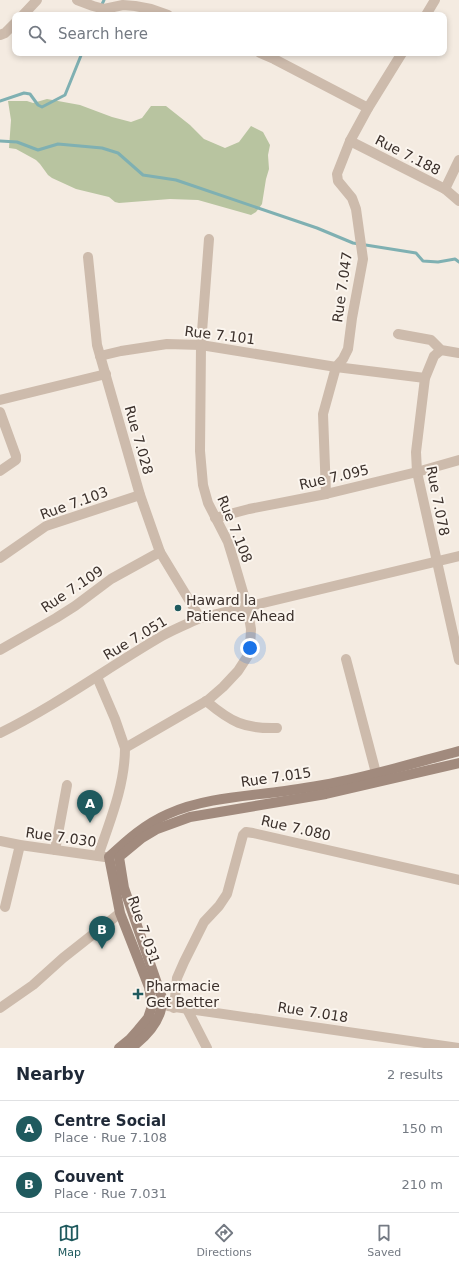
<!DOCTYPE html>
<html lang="en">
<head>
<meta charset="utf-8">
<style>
  :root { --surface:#fff; --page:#f2f2f3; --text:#1f2937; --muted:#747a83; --line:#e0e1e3; --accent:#1f5a5e }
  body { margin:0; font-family:"DejaVu Sans",sans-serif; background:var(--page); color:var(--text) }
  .you { position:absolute; left:250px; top:648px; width:14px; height:14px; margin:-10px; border:3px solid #fff; border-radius:50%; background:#1a73e8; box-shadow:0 0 0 6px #1a73e833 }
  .badge { display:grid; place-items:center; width:26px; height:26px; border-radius:50%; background:var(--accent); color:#fff; font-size:13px; font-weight:700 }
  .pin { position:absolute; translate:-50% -33px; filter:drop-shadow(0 1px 2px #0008) }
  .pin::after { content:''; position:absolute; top:21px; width:14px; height:12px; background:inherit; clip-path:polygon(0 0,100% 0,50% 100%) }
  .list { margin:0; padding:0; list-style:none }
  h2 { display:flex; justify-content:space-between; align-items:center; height:52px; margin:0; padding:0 16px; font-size:17px }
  h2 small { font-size:13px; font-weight:400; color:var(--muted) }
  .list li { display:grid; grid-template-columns:26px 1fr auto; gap:12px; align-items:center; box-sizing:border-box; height:56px; padding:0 16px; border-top:1px solid var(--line) }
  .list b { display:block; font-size:15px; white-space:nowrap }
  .list p { margin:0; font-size:13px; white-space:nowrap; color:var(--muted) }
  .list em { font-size:13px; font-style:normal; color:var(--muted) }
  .icon { flex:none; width:22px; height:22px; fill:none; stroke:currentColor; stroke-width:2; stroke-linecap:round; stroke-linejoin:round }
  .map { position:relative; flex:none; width:459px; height:1048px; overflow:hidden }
  .search { position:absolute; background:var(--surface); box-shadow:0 2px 6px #0003; left:12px; right:12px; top:12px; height:44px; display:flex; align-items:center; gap:10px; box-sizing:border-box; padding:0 14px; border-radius:8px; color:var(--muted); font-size:15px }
  .sheet { height:164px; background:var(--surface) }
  nav { display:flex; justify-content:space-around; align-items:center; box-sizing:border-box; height:56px; border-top:1px solid var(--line); background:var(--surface); font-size:11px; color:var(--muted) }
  nav a { display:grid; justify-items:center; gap:2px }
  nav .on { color:var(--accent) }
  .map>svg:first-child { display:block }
</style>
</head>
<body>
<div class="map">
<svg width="459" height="1048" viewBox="0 0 459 1048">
  <rect width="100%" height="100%" fill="#f4ebe1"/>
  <polygon fill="#b8c4a0" points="47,99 80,105 112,117 131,122 142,118 151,106 166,106 190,125 204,139 225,148 239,142 251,126 263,132 270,145 268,155 269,169 266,179 262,204 256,212 251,215 198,200 170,199 119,203 115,202 109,197 76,189 52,178 48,175 40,164 36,160 16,149 9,148 11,120 8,101 27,101 33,103"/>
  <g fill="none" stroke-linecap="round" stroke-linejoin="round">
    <g stroke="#7fb0b2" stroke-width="3">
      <polyline points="97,15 104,0"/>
      <polyline points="0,101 24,93 30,94 38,105 42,107 65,95 82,53"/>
      <polyline points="0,141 17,142 38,150 58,144 102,148 118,153 143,175 176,180 317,228 353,243 416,253 423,261 438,262 455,259 459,262"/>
    </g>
    <g stroke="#cdbbac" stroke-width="10">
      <polyline points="77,0 93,6 104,9 123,5 135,6 151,9 168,15"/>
      <polyline points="23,15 37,0"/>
      <polyline points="426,15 435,0"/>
      <polyline points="0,35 5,33 15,23"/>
      <polyline points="260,53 274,59 368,108"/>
      <polyline points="350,141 445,189 459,160"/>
      <polyline points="445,189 459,201"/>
      <polyline points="88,257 97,345 140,495 160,552 200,618"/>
      <polyline points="398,334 431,340 441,350 459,353"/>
      <polyline points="441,350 434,356 425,378 416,452 417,472 459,660"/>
      <polyline points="100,356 121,351 167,344 201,345 336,367 425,378"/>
      <polyline points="0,400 106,374"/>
      <polyline points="0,412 16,456 16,460 0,471"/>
      <polyline points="326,494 323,414 336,367 343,359 348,349 352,318 363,259 356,209 352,198 338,181 337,174 350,141 368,108 402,53"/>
      <polyline points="215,518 249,509 326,494 417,472 459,460"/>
      <polyline points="0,558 46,526 140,495"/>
      <polyline points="0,650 56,618 75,606 111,579 160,552"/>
      <polyline points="346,659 376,773"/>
      <polyline points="97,677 115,719 125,748"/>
      <path d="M206,701c25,21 38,28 71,27"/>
      <path d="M0,733c57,-28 107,-65 162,-97 12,-7 25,-12 38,-18l259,-62"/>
      <polyline points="0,841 20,845 105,857"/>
      <polyline points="55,850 67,785"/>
      <path d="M98,856c12,-35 27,-71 27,-108l83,-48 15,-13 15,-16 11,-17 1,-6 1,-19 -4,-23 -12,-41 -7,-23 -20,-39 -5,-18 -3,-34 1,-106 8,-106"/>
      <polyline points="5,907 20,845"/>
      <polyline points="168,1006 459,1048"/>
      <polyline points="0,1008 33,985 63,958 120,913"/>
      <polyline points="174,1008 177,978 184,962 204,922 219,906 227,894 243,835 246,832 253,833 459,880"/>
      <polyline points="187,1009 207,1048"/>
    </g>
    <g stroke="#a18a7d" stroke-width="10">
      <path d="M119,1048l11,-9 8,-9 10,-12 4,-12 -3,-19 -29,-74 -11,-56c18,-17 36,-33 59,-43 31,-14 67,-17 101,-21 18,-2 36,-5 54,-8 46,-8 91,-22 136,-34"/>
      <path d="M131,1048c16,-12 32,-29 31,-50l-38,-110 -5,-31 23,-19 15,-9 33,-12 136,-23 133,-31"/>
    </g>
  </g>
  <g fill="#1f5a5e" stroke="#fbf5ee" stroke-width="1.5">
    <circle cx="178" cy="608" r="4"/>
    <path d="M136 988h4v4h4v4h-4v4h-4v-4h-4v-4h4z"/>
  </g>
  <g text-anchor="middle" stroke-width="4" stroke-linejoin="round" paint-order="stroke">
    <g font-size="14" fill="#3b302b" stroke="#fbf5ee">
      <text transform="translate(408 155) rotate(27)" y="5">Rue 7.188</text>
      <text transform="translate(342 287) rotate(-82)" y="5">Rue 7.047</text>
      <text transform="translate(220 335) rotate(7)" y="5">Rue 7.101</text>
      <text transform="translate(139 440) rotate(74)" y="5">Rue 7.028</text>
      <text transform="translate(334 477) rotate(-13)" y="5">Rue 7.095</text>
      <text transform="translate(438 501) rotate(79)" y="5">Rue 7.078</text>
      <text transform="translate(74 503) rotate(-20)" y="5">Rue 7.103</text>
      <text transform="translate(235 529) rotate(68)" y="5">Rue 7.108</text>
      <text transform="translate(72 589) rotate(-34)" y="5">Rue 7.109</text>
      <text transform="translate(135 638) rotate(-31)" y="5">Rue 7.051</text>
      <text transform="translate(276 777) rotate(-8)" y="5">Rue 7.015</text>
      <text transform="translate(296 828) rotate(13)" y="5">Rue 7.080</text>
      <text transform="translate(61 837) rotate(8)" y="5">Rue 7.030</text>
      <text transform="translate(144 930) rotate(71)" y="5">Rue 7.031</text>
      <text transform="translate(313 1012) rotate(9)" y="5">Rue 7.018</text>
    </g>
    <g font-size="14" fill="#3b302b" stroke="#fbf5ee" text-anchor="start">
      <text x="186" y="605">Haward la<tspan x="186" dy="16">Patience Ahead</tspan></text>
      <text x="146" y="991">Pharmacie<tspan x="146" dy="16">Get Better</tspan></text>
    </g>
  </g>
</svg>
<div class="you"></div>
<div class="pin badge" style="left:90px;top:823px">A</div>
<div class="pin badge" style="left:102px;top:949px">B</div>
<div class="search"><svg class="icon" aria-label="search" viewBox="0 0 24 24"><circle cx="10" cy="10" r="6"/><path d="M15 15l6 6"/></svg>Search here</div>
</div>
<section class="sheet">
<h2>Nearby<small>2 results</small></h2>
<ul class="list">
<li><span class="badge">A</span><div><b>Centre Social</b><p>Place · Rue 7.108</p></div><em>150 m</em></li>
<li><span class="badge">B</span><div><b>Couvent</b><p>Place · Rue 7.031</p></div><em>210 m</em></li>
</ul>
</section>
<nav>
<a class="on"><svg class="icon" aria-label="map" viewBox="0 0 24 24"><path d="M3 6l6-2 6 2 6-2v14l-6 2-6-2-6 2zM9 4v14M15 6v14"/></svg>Map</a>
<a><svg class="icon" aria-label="directions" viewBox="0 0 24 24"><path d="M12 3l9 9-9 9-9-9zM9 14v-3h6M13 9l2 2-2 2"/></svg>Directions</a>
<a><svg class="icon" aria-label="saved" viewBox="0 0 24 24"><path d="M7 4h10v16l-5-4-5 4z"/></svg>Saved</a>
</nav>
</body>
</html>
